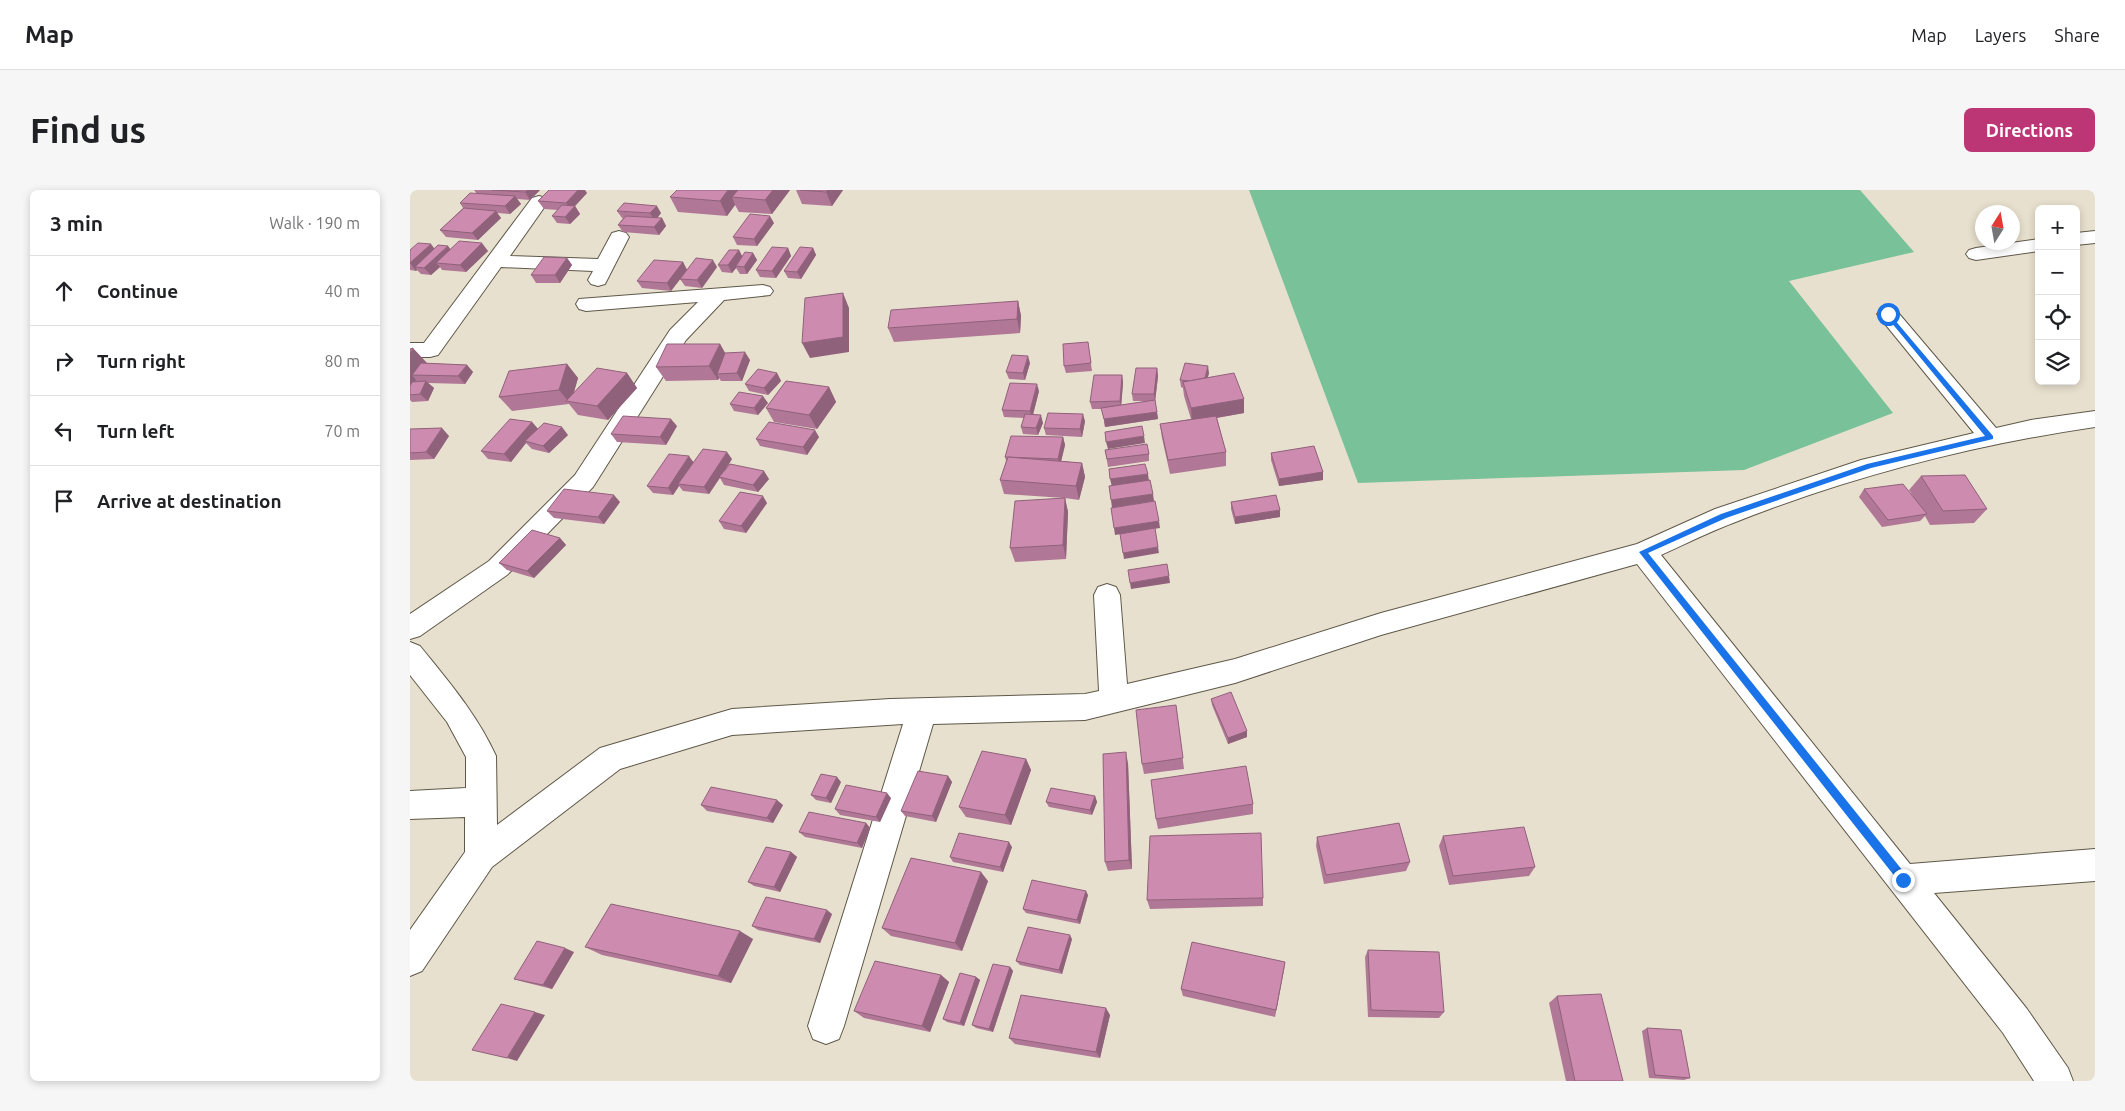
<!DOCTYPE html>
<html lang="en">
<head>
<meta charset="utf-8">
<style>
  :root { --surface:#fff; --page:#f6f6f6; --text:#202124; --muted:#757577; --line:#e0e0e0; --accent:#bc3575 }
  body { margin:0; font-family:Ubuntu,sans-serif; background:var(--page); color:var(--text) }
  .controls { position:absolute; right:15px; top:15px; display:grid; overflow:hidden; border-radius:8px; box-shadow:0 2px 8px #0003 }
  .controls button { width:45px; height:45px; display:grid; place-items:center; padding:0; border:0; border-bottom:1px solid var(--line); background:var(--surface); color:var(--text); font:25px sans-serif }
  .compass { position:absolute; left:1565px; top:15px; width:45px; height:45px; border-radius:50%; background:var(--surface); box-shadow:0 2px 8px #0003; rotate:11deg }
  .stop { position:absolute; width:15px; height:15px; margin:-11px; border:4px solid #1a73e8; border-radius:50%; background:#fff }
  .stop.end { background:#1a73e8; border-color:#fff; box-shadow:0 1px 5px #0008 }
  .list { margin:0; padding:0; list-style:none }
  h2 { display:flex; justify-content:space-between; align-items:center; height:65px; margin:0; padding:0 20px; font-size:21px }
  h2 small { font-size:16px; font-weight:400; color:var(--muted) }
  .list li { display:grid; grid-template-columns:32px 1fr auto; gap:15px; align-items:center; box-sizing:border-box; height:70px; padding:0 20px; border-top:1px solid var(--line) }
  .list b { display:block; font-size:19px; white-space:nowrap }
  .list em { font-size:16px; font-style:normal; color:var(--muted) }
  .icon { flex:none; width:28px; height:28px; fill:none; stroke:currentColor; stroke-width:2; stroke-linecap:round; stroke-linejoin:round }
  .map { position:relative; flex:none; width:1685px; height:891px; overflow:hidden; border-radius:8px }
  header { display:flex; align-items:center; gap:30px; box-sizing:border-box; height:70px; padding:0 25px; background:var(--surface); border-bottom:1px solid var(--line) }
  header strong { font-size:24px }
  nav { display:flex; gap:28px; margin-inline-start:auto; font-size:18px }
  .intro { display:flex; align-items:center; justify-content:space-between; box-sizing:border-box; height:120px; padding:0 30px }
  h1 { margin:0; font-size:35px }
  .button { padding:12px 22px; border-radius:8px; background:var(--accent); color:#fff; font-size:18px; font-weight:700 }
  main { display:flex; gap:30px; padding:0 30px }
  aside { flex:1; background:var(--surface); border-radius:8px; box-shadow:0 2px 8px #0003 }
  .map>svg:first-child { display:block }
</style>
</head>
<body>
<header>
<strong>Map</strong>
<nav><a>Map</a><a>Layers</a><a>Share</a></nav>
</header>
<div class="intro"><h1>Find us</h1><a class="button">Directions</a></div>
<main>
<aside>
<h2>3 min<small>Walk · 190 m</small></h2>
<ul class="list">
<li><svg class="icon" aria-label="ahead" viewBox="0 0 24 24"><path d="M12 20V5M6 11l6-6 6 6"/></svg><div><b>Continue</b></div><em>40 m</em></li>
<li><svg class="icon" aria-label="right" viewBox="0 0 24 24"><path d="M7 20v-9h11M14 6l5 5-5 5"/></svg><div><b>Turn right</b></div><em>80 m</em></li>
<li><svg class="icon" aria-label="left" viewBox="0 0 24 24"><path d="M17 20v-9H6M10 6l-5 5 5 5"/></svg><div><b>Turn left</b></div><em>70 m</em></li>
<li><svg class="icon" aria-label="arrive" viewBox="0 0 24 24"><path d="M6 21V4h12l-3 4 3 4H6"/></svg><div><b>Arrive at destination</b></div></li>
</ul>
</aside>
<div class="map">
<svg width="1685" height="891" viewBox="0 0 1685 891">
  <rect width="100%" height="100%" fill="#e8e0ce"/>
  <polygon fill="#78c199" points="839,0 1450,0 1504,62 1379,91 1483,223 1334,280 948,293"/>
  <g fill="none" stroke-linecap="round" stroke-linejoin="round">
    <g stroke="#5f5849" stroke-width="2">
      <g id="minor">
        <polygon points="129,6 136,8 138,12 100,66 188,69 202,43 209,41 216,43 219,47 195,94 188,96 181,94 178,90 183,81 91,77 28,165 20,167 0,167 0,153 14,153 122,8"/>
        <polygon points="1685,41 1685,53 1666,55 1666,43"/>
        <polygon points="1629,49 1629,61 1566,70 1559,68 1556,64 1559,60 1566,58"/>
        <polygon points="353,95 360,97 363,101 360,105 314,110 276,150 183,297 97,385 10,446 0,449 0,424 79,371 165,285 260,140 288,112 176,121 169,119 166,114 169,109"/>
        <path d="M1478,117l7,2 101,119 35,-8 64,-9v16c-123,18 -246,50 -362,96 -24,9 -48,21 -72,32l249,309 185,-15v32l-161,12 93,116 41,59 5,13h-39l-31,-48 -366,-469 -256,71 -146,48 -150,37 -152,4 -89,302 -5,13 -13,5 -13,-5 -5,-13 95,-302 -171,11 -112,34 -128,98 -70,104 -12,5v-46l55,-78v-35l-55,2v-28l56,-3v-31l-19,-35 -37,-47v-33l10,4c28,35 57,68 76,110l1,69 103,-77 132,-39 158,-10 195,-5 14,-3 -5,-96 4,-8 9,-3 9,3 4,8 7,89 108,-25 146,-46 256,-69 78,-35 146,-49 113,-27 -93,-114 -4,-5 4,-5z"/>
      </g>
    </g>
    <use href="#minor" fill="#fff" fill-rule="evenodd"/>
  </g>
  <g fill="#b07896">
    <polygon points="64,0 130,0 120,10 107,9 111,14 100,24 87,23 91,28 68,50 36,47 30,40 53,18 50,13 67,4"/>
    <polygon points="380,0 362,24 329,22 325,15 317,26 268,22 260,7"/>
    <polygon points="386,0 433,0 422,16 392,14"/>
    <polygon points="177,3 165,16 170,24 160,34 147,33 142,26 148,20 134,19 128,11"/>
    <polygon points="207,21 251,23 247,28 252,28 256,36 249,45 213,42 208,35 213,28 212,28"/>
    <polygon points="364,33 347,56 327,55 323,47"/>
    <polygon points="38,56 40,59 78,61 56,82 32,80 30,77 21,85 11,84 7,80 6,81 0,80 0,60 24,59"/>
    <polygon points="378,58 381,66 366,88 350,87 346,80"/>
    <polygon points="403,58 406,65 391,89 378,88 374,81"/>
    <polygon points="329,60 332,66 343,63 347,70 337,84 330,84 326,78 322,83 312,82 308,75"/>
    <polygon points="157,68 162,75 150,93 126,93 121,85"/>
    <polygon points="273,72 277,80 261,101 232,98 227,91"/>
    <polygon points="307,77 292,98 275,96 270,89"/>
    <polygon points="608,111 611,126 610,143 484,152 478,138"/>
    <polygon points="678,152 682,181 656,183 654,176"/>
    <polygon points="310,154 315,163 340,170 332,191 311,191 309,188 308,190 256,191 246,177"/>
    <polygon points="0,159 16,173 57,175 63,182 55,194 18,193 24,198 18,211 2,212 0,210"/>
    <polygon points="620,173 615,190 599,189 596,182"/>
    <polygon points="157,174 168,188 164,202 217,183 227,198 198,230 168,225 159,214 102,221 89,207"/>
    <polygon points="747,178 748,186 745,212 748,229 695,237 692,219 682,219 680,212 712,185 713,193 711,215 736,211 723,211 722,204"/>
    <polygon points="367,183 371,191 358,205 339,201 335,194"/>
    <polygon points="799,183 798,187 834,209 834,223 807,228 816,262 816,276 760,284 752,248 750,234 781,229 774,206 773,198 771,197 770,190"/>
    <polygon points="419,197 426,212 407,239 364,232 356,218"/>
    <polygon points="629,201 623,225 633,233 628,245 613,244 611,237 614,228 594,227 592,220"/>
    <polygon points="358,213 348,225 324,221 320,214"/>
    <polygon points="675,231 672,247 636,245 634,238"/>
    <polygon points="122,232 128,239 158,245 139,263 122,259 116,253 101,272 78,269 71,261"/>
    <polygon points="267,236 256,255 207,252 201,244"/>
    <polygon points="0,239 39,246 24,269 0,270"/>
    <polygon points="409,247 397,265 350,256 346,249"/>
    <polygon points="653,247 655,255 651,271 672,273 675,287 669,310 655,308 658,322 656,369 605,372 600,358 654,308 594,304 590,290 596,271 595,267"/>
    <polygon points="695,260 739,264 739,271 698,277"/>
    <polygon points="861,263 913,282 913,290 869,296 861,270"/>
    <polygon points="322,269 315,281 359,289 348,302 314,295 310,288 299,304 273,301 269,296 263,305 243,303 237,296 283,272"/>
    <polygon points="1511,286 1577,319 1564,333 1520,335 1515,326 1510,331 1472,337 1449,307 1454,299 1503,306 1499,300"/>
    <polygon points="210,312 194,334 144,328 137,321"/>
    <polygon points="821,312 870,327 825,334 821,319"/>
    <polygon points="357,313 336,343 314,339 309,331"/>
    <polygon points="150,348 156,355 124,388 97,380 89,373"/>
    <polygon points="801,509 837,541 837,547 818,554 802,515"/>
    <polygon points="766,515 774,579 734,584 732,574"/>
    <polygon points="616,569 621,580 601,635 556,627 549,617"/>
    <polygon points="718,573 722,679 698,681 695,672"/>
    <polygon points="538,586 542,592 526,632 495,626 491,621"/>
    <polygon points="431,592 421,613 406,610 401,605"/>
    <polygon points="685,606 687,612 682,625 639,617 636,612"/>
    <polygon points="481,608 470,632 430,625 425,619"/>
    <polygon points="843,614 843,624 748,639 746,629"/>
    <polygon points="291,615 373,615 363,633 297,621"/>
    <polygon points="456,633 460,638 452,658 395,647 389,642"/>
    <polygon points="1033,646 1125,677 1119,686 1039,695 1029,656"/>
    <polygon points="907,647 1000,672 996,681 914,694 906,656"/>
    <polygon points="602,657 593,682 543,672 540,667"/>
    <polygon points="381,662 387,667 370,702 344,696 338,692"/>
    <polygon points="578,691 552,761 481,746 472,738"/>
    <polygon points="678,705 670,734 616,723 613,719"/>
    <polygon points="853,708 853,716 740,719 737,710"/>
    <polygon points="422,724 410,753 348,740 342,736"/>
    <polygon points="343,749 321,793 192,765 175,757"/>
    <polygon points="662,749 652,784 610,775 606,771"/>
    <polygon points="958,760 1034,822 1029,828 958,827 955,767"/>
    <polygon points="164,762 142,799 114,792 104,789"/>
    <polygon points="875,772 865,827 773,806 771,799"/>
    <polygon points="600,777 603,781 583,842 566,838 562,835"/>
    <polygon points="531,785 539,792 520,842 454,828 444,821"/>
    <polygon points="566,787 570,790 554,836 537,832 533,829"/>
    <polygon points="1147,806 1213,891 1156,891 1139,813"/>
    <polygon points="700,825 690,868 605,854 599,848"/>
    <polygon points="1237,838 1280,888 1274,890 1239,888 1232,841"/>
  </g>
  <g fill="#90617a">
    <polygon points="118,0 130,0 120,10 115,2"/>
    <polygon points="168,0 175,0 177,3 165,16 170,24 160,34 155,27 161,20 156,13"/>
    <polygon points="318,0 337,0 322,7 325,15 317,26 310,11"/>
    <polygon points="363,0 380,0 362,24 355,10"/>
    <polygon points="418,0 433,0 422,16 416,2"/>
    <polygon points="105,6 111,14 100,24 95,16"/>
    <polygon points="247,16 251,23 245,31 240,23"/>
    <polygon points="86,21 91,28 68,50 62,43"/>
    <polygon points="360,26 364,33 347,56 344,49"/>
    <polygon points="252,28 256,36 249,45 244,37"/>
    <polygon points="72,53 78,61 56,82 50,75"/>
    <polygon points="21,54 27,62 5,77 7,80 6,81 0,73"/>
    <polygon points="38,56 44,64 26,73 30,77 21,85 14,78"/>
    <polygon points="378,58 381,66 366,88 362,81"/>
    <polygon points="403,58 406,65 391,89 387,82"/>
    <polygon points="329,60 333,68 326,76 326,78 322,83 318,75"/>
    <polygon points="343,63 347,70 337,84 334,77"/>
    <polygon points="157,68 162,75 150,93 145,85"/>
    <polygon points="303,70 307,77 292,98 287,90"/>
    <polygon points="273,72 277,80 261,101 257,93"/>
    <polygon points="433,103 439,118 439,162 400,168 392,153"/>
    <polygon points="608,111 611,126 610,143 607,129"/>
    <polygon points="310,154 318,168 307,184 309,188 308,190 299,176"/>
    <polygon points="3,158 17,173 9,185 2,185 6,190 0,200 0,164"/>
    <polygon points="335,162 340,170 332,191 327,183"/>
    <polygon points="618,166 620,173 615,190 613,183"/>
    <polygon points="157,174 168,188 161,212 158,211 149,200"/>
    <polygon points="57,175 63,182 55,194 48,186"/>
    <polygon points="798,176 799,183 794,199 794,192"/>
    <polygon points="747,178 748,186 745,212 744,204"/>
    <polygon points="217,183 227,198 198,230 187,216"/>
    <polygon points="367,183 371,191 358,205 354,198"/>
    <polygon points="712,185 713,193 711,219 710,211"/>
    <polygon points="16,191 24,198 18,211 10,204"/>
    <polygon points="627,194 629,201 622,228 620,221"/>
    <polygon points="419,197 426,212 407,239 399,225"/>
    <polygon points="353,206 358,213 348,225 344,218"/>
    <polygon points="834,209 834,223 782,232 781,218"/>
    <polygon points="747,222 748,229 695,237 694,229"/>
    <polygon points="673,224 675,231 672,247 670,239"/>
    <polygon points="631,225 633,233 628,245 626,238"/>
    <polygon points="261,229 267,236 256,255 250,247"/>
    <polygon points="122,232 128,239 115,251 116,253 101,272 94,264"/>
    <polygon points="152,237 158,245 139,263 133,256"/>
    <polygon points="32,238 39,246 24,269 16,262"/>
    <polygon points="405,240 409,247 397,265 393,257"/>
    <polygon points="734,246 735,253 698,259 696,252"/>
    <polygon points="653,247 655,255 650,276 648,269"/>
    <polygon points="317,262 322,269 299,304 294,297"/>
    <polygon points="279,266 284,273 268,294 269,296 263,305 258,298"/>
    <polygon points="672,273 675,287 669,310 666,296"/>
    <polygon points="354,281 359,289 348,302 343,295"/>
    <polygon points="913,282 913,290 869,296 869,289"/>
    <polygon points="738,284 739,291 702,297 700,289"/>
    <polygon points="743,304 744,311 702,318 701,310"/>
    <polygon points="204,305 210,312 194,334 188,327"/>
    <polygon points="353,306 357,313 336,343 331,336"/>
    <polygon points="655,308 658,322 656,369 653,355"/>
    <polygon points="870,320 870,327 825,334 825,327"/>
    <polygon points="749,331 750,338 705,345 704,338"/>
    <polygon points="150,348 156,355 124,388 117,381"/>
    <polygon points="748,357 749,363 714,369 713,363"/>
    <polygon points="759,386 760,393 721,399 720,393"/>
    <polygon points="837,541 837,547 818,554 818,548"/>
    <polygon points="716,562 718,573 722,679 719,670"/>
    <polygon points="616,569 621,580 601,635 595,625"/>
    <polygon points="538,586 542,592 526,632 522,626"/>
    <polygon points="427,587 431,592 421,613 416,608"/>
    <polygon points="477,603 481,608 470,632 466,627"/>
    <polygon points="685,606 687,612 682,625 680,620"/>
    <polygon points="367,610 373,615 363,633 357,628"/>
    <polygon points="456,633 460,638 452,658 447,653"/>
    <polygon points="599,652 602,657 593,682 590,677"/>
    <polygon points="381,662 387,667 370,702 364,697"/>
    <polygon points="571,682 578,691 552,761 545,753"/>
    <polygon points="676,701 678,705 670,734 667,730"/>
    <polygon points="417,720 422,724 410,753 404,749"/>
    <polygon points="330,741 343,749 321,793 308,786"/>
    <polygon points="660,745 662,749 652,784 649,780"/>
    <polygon points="155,758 164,762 142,799 133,795"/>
    <polygon points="875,772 874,780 865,827 866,820"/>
    <polygon points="600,777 603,781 583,842 579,839"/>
    <polygon points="531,785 539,792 520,842 512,836"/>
    <polygon points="566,787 570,790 554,836 550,833"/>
    <polygon points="696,818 700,825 690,868 686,862"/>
    <polygon points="125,822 135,825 107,871 97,868"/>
  </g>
  <g fill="#cd8baf" stroke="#90617a">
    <polygon points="82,0 118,0 115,2"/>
    <polygon points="139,0 168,0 156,13 128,11"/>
    <polygon points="267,0 318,0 310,11 260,7"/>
    <polygon points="328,0 363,0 355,10 322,7"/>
    <polygon points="390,0 418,0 416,2"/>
    <polygon points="60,3 105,6 95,16 50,13"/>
    <polygon points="214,13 247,16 240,23 207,21"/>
    <polygon points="152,15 165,16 155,27 142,26"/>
    <polygon points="54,18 86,21 62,43 30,40"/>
    <polygon points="340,24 360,26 344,49 323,47"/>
    <polygon points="216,26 252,28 244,37 208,35"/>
    <polygon points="49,51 72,53 50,75 26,73"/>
    <polygon points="8,53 21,54 0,73 0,60"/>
    <polygon points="28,55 38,56 14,78 5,77"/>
    <polygon points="362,57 378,58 362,81 346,80"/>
    <polygon points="390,57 403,58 387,82 374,81"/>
    <polygon points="319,60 329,60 318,75 308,75"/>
    <polygon points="335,62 343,63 334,77 326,76"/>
    <polygon points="134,67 157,68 145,85 121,85"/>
    <polygon points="286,68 303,70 287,90 270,89"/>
    <polygon points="244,70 273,72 257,93 227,91"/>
    <polygon points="433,103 433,147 392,153 395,108"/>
    <polygon points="608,111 607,129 478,138 481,120"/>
    <polygon points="678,152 681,173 654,176 653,154"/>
    <polygon points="257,154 310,154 299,176 246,177"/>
    <polygon points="3,158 0,164 0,159"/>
    <polygon points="335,162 327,183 307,184 315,163"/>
    <polygon points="602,165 618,166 613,183 596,182"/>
    <polygon points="11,173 57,175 48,186 2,185"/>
    <polygon points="775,173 798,176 795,188 779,191 770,190"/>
    <polygon points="157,174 149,200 89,207 99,181"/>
    <polygon points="187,178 217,183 187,216 156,211"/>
    <polygon points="726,178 747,178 744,204 722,204"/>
    <polygon points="348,179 367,183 354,198 335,194"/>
    <polygon points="824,183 834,209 781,218 773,192"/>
    <polygon points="684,185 712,185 710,211 680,212"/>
    <polygon points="16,191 10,204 0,205 0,196 2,192"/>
    <polygon points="376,191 419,197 399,225 356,218"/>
    <polygon points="600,193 627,194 620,221 592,220"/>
    <polygon points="329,202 353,206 344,218 320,214"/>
    <polygon points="745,210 747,222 694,229 691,218"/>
    <polygon points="638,223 673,224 670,239 634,238"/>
    <polygon points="615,224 631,225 626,238 611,237"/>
    <polygon points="213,226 261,229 250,247 201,244"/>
    <polygon points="806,226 816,262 758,270 750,234"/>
    <polygon points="100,229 122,232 94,264 71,261"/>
    <polygon points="359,232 405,240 393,257 346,249"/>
    <polygon points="134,233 152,237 133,256 115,251"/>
    <polygon points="732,236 734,246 696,252 695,242"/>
    <polygon points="32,238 16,262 0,263 0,239"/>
    <polygon points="601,246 653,247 648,269 595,267"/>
    <polygon points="737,254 739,264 697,269 695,260"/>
    <polygon points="904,256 913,282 869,289 861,263"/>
    <polygon points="293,259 317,262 294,297 268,294"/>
    <polygon points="259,264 279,266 258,298 237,296"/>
    <polygon points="598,267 672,273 666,296 590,290"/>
    <polygon points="320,274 354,281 343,295 309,287"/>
    <polygon points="735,274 738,284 700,289 699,279"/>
    <polygon points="1555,285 1577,319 1533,321 1511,286"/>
    <polygon points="740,290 743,304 701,310 699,296"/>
    <polygon points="1493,294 1517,324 1478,330 1454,299"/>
    <polygon points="154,299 204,305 188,327 137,321"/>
    <polygon points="330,302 353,306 331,336 309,331"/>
    <polygon points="866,305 870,320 825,327 821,312"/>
    <polygon points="655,308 653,355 600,358 605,311"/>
    <polygon points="745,311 749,331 704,338 701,318"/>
    <polygon points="745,338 748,357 713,363 710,344"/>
    <polygon points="122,340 150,348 117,381 89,373"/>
    <polygon points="757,374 759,386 720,393 718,380"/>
    <polygon points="821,502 837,541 818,548 801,509"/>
    <polygon points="766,515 773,568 732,574 726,520"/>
    <polygon points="572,561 616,569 595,625 549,617"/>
    <polygon points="716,562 719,670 695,672 693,564"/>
    <polygon points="836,576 843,614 746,629 741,590"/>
    <polygon points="508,581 538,586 522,626 491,621"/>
    <polygon points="411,584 427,587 416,608 401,605"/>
    <polygon points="436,595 477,603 466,627 425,619"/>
    <polygon points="301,597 367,610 357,628 291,615"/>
    <polygon points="641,598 685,606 680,620 636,612"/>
    <polygon points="399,622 456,633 447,653 389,642"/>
    <polygon points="989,633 1000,672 916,685 907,647"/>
    <polygon points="1114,637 1125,677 1043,686 1033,646"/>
    <polygon points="549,643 599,652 590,677 540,667"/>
    <polygon points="851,643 853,708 737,710 740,646"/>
    <polygon points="356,657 381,662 364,697 338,692"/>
    <polygon points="501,668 571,682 545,753 472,738"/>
    <polygon points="622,690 676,701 667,730 613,719"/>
    <polygon points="356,707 417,720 404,749 342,736"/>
    <polygon points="201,714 330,741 308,786 175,757"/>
    <polygon points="618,737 660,745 649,780 606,771"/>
    <polygon points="127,751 155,758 133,795 104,789"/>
    <polygon points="782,752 875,772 866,820 771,799"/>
    <polygon points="958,760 1029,762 1034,822 961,820"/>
    <polygon points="465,771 531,785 512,836 444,821"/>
    <polygon points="583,774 600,777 579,839 562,835"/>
    <polygon points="550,783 566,787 550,833 533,829"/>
    <polygon points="1191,804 1213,891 1165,891 1147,806"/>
    <polygon points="611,805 696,818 686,862 599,848"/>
    <polygon points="91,814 125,822 97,868 62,860"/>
    <polygon points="1237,838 1271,840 1280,888 1245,885"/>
  </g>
  <polygon fill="#1a73e8" points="1478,122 1583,246 1583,249 1461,278 1316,328 1238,363 1497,686 1497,693 1493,694 1490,693 1229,362 1311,324 1457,274 1575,246 1476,126 1475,124"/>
</svg>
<div class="controls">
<button>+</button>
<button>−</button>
<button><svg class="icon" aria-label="locate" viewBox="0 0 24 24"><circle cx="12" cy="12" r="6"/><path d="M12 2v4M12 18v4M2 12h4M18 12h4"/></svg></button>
<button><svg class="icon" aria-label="layers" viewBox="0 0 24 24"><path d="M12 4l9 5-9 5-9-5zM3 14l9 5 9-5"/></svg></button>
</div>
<svg class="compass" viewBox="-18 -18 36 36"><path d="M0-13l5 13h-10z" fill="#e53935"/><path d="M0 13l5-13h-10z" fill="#757577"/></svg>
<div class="stop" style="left:1478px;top:124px"></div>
<div class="stop end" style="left:1493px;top:690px"></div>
</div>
</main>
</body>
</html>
